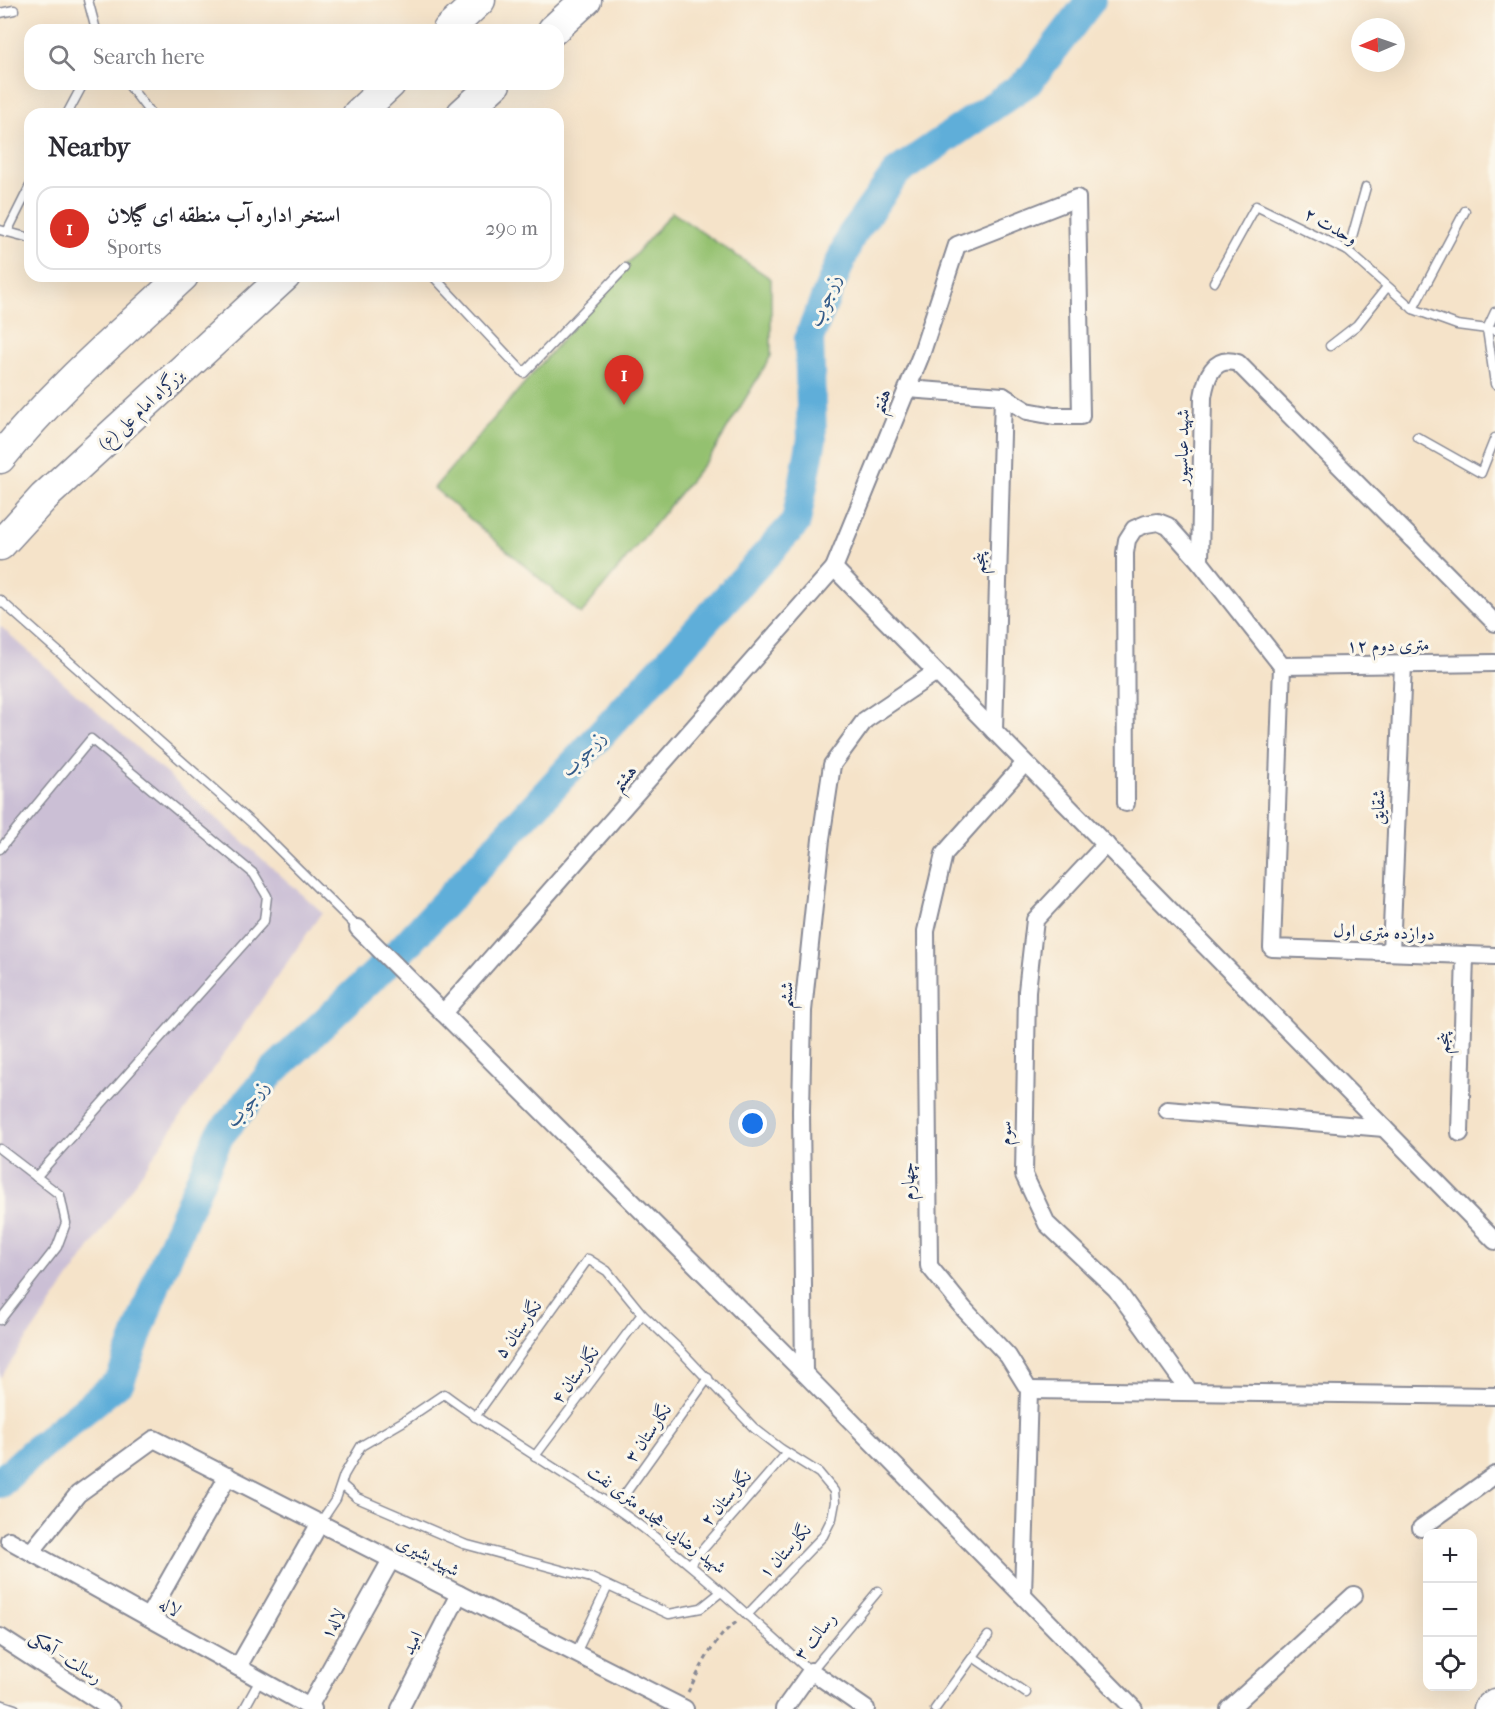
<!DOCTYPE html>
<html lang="en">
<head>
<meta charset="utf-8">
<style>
  :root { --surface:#fff; --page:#f2f2f3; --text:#2b2b33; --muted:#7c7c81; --line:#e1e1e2; --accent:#d93025 }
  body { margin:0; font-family:"IM FELL French Canon",Amiri,serif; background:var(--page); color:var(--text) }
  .controls { position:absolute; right:18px; bottom:18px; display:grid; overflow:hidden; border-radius:12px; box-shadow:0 6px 24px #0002 }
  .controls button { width:54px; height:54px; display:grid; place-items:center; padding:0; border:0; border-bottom:2px solid var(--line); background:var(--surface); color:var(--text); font:30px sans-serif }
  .compass { position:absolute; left:1351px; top:18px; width:54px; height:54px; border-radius:50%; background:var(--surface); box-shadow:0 6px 24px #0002; rotate:268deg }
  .you { position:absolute; left:753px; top:1124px; width:21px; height:21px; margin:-15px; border:4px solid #fff; border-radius:50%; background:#1a73e8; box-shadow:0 0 0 9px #1a73e833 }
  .badge { display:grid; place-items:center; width:39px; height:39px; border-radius:50%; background:var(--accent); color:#fff; font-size:20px; font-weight:700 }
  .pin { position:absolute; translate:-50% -50px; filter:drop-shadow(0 2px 3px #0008) }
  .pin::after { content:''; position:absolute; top:32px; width:21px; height:18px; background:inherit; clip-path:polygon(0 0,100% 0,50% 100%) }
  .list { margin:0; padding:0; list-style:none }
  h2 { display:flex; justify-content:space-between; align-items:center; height:78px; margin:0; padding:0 24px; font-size:26px }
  h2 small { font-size:20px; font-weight:400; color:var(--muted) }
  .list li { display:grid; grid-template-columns:39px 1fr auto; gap:18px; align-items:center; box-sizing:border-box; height:84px; margin:0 12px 12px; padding:0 12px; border:2px solid var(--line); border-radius:18px }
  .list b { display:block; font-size:22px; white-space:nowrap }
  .list p { margin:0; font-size:20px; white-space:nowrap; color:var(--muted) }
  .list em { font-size:20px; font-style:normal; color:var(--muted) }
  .icon { flex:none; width:33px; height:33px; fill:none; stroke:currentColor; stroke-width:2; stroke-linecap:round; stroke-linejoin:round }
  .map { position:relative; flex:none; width:1495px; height:1709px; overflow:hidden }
  .search { position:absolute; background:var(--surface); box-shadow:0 6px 24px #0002; left:24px; top:24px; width:540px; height:66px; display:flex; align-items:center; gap:15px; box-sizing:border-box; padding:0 21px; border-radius:18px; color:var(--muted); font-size:22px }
  .panel { position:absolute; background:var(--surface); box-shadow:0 6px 24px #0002; left:24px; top:108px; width:540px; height:174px; border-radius:18px }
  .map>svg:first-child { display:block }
</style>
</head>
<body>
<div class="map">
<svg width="1495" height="1709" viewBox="0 0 1495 1709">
  <rect width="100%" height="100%" fill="#fbf7ec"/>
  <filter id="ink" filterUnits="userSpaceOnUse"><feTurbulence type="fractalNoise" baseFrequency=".0167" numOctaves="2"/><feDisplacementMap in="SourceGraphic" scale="12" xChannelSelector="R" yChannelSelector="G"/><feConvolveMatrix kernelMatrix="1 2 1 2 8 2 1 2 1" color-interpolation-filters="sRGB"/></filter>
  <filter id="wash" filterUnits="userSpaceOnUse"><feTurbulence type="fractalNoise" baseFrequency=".008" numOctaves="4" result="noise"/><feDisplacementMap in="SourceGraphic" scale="24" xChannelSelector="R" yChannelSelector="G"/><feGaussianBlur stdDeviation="1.35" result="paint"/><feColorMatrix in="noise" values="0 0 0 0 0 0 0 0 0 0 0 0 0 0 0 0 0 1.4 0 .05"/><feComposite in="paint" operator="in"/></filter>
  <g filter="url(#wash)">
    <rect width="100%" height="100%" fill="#f5e3c9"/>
    <polygon fill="#cbbfd5" points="0,626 322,912 0,1378"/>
    <polygon fill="#94c16f" stroke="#587866" stroke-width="1.5" points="672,212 771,279 771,356 712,454 581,614 434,488"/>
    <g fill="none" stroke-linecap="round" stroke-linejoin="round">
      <polyline stroke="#5faed9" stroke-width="30" points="0,1483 32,1453 120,1381 159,1276 219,1136 272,1072 404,947 642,690 796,522 812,439 809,338 851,236 897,172 1028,82 1091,0"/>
    </g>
  </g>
  <g filter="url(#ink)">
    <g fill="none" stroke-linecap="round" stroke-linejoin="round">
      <g stroke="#888994" stroke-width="11">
        <g id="lane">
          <polyline points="88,0 96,30"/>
          <polyline points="0,13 14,10"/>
          <polyline points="128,84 151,114"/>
          <polyline points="67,114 83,84"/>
          <polyline points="0,230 30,238"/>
          <polyline points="7,232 30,186"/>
          <polyline points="1348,251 1366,187"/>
          <polyline points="433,276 524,373 625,268"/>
          <polyline points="1214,282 1256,206 1348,251 1413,309 1457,325 1495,330"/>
          <polyline points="1413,309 1465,211"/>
          <polyline points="1495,312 1487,329 1495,384"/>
          <polyline points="1330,346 1357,325 1387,287"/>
          <polyline points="1417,437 1481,473 1495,438"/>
          <polyline points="0,600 254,825 358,928"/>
          <polyline points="0,849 91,739 254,874 267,896 264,921 36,1177"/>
          <polyline points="0,1149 60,1195 66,1223 57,1247 0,1320"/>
          <polyline points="475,1417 588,1259 607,1271 642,1314 679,1349 754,1428 781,1449 819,1473 834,1491 835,1502 832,1518 823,1536 747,1615"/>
          <polyline points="535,1456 642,1314"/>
          <polyline points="342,1485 357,1498 464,1544 591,1578 669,1614 701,1608 721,1592"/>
          <polyline points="615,1508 708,1378"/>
          <path d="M320,1523l16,-24 8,-24 17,-29 43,-25 40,-27c55,41 114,75 170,113 68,47 128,103 189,158l8,6 67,-80"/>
          <polyline points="690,1564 787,1453"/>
          <polyline points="576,1653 608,1586"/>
          <polyline points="973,1657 1026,1693"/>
          <polyline points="0,1704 15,1709"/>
          <polyline points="244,1709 260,1680"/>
          <polyline points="935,1709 988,1636"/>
        </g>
      </g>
      <g stroke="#888994" stroke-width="20">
        <g id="street">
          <path d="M1200,562l3,-165c3,-19 10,-42 35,-34l257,260"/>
          <polyline points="834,568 1495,1241"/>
          <polyline points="1282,666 1495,663"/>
          <polyline points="994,731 1003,396"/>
          <polyline points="1126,803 1125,553 1127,540 1134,529 1146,524 1158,522 1168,526 1200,562 1282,666 1272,948 1495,956"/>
          <polyline points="1106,844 1035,920 1027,991 1024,1175 1047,1224 1116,1289 1190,1392"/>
          <polyline points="358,928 804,1373 1134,1709"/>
          <polyline points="1391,952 1403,664"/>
          <polyline points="443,1013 834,568 921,355 957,245 1077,198 1081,416 1054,416 1027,411 1003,396 907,389"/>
          <polyline points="1167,1110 1384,1128"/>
          <polyline points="1460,1133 1465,955"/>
          <polyline points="804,1373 801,1111 803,1011 821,839 832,765 865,720 936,672"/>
          <polyline points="1029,1390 1495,1396"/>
          <polyline points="1421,1528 1495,1475"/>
          <polyline points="9,1540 313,1709"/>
          <polyline points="31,1552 78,1494 154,1439 685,1709"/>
          <polyline points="1023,1595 1029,1390 1008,1356 964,1309 929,1266 926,931 944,854 1025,763"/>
          <polyline points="148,1617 228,1476"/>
          <polyline points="0,1637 111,1709"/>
          <polyline points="238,1667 320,1523"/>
          <polyline points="309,1707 391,1560"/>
          <polyline points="400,1709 459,1594"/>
          <polyline points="784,1709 811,1671 866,1709"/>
          <polyline points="1229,1709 1354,1595"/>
        </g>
      </g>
      <g stroke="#888994" stroke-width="33">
        <g id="highway">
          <polyline points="448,30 480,0"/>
          <polyline points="553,30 586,0"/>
          <polyline points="358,114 390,84"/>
          <polyline points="462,114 495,84"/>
          <path d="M0,458c54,-67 120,-123 183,-182"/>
          <polyline points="0,545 44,497 285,276"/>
          <polyline points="1489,1709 1495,1704"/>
        </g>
      </g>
      <path stroke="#888994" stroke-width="3" stroke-dasharray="4.5 4.5" stroke-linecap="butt" d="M688,1692c12,-22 27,-57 49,-70"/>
      <use href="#lane" stroke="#fff" stroke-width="8"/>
      <use href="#street" stroke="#fff" stroke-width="16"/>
      <use href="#highway" stroke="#fff" stroke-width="30"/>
    </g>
  </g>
  <g text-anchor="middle" stroke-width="6" stroke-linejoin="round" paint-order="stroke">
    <g font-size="18" fill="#1b2f5e" stroke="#fbf7ec">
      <text transform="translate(1331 226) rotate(29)" y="6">وحدت ۲</text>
      <text transform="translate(881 401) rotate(-68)" y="6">هفتم</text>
      <text transform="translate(141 409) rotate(-43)" y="6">بزرگراه امام علی (ع)</text>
      <text transform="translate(1182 447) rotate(-89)" y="6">شهید عباسپور</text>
      <text transform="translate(979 563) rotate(-88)" y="6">پنجم</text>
      <text transform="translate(1388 645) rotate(-1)" y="6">۱۲ متری دوم</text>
      <text transform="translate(624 778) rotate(-49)" y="6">هشتم</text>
      <text transform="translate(1378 807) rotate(-88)" y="6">شقایق</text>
      <text transform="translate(1384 932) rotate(2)" y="6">دوازده متری اول</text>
      <text transform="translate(786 995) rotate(-85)" y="6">ششم</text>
      <text transform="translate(1443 1043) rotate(-88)" y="6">پنجم</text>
      <text transform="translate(1005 1133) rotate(-89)" y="6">سوم</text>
      <text transform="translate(908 1181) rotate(-90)" y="6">چهارم</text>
      <text transform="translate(518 1329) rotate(-54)" y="6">نگارستان ۵</text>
      <text transform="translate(575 1375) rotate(-53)" y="6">نگارستان ۴</text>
      <text transform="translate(648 1433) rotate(-55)" y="6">نگارستان ۳</text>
      <text transform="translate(726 1498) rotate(-49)" y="6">نگارستان ۲</text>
      <text transform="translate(657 1519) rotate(37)" y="6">شهید رضایی -هجده متری نفت</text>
      <text transform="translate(785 1551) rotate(-47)" y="6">نگارستان ۱</text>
      <text transform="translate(428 1556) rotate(27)" y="6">شهید بشیری</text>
      <text transform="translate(170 1607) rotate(29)" y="6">لاله</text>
      <text transform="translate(333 1624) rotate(-61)" y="6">لاله۱</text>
      <text transform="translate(815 1636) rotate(-51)" y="6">رسالت ۳</text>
      <text transform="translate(412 1643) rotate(-63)" y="6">امید</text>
      <text transform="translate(66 1657) rotate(33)" y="6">رسالت - آهکی</text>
    </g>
    <g font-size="20" font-style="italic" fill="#335b89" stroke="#fbf7ec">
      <text transform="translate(824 300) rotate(-68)" y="7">زرجوب</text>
      <text transform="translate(583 753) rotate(-47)" y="7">زرجوب</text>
      <text transform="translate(247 1103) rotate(-50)" y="7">زرجوب</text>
    </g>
  </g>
</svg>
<div class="controls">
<button>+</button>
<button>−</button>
<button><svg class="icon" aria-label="locate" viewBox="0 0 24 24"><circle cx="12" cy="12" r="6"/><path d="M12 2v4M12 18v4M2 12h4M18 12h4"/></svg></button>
</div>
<svg class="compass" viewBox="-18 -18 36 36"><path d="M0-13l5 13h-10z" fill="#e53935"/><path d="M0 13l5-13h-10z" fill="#7c7c81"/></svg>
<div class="you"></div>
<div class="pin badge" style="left:624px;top:405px">1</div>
<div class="search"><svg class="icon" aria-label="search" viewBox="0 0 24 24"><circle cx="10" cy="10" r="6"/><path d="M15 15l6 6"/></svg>Search here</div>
<section class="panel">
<h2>Nearby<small></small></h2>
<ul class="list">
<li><span class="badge">1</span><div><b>استخر اداره آب منطقه ای گیلان</b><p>Sports</p></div><em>290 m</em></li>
</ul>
</section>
</div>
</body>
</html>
